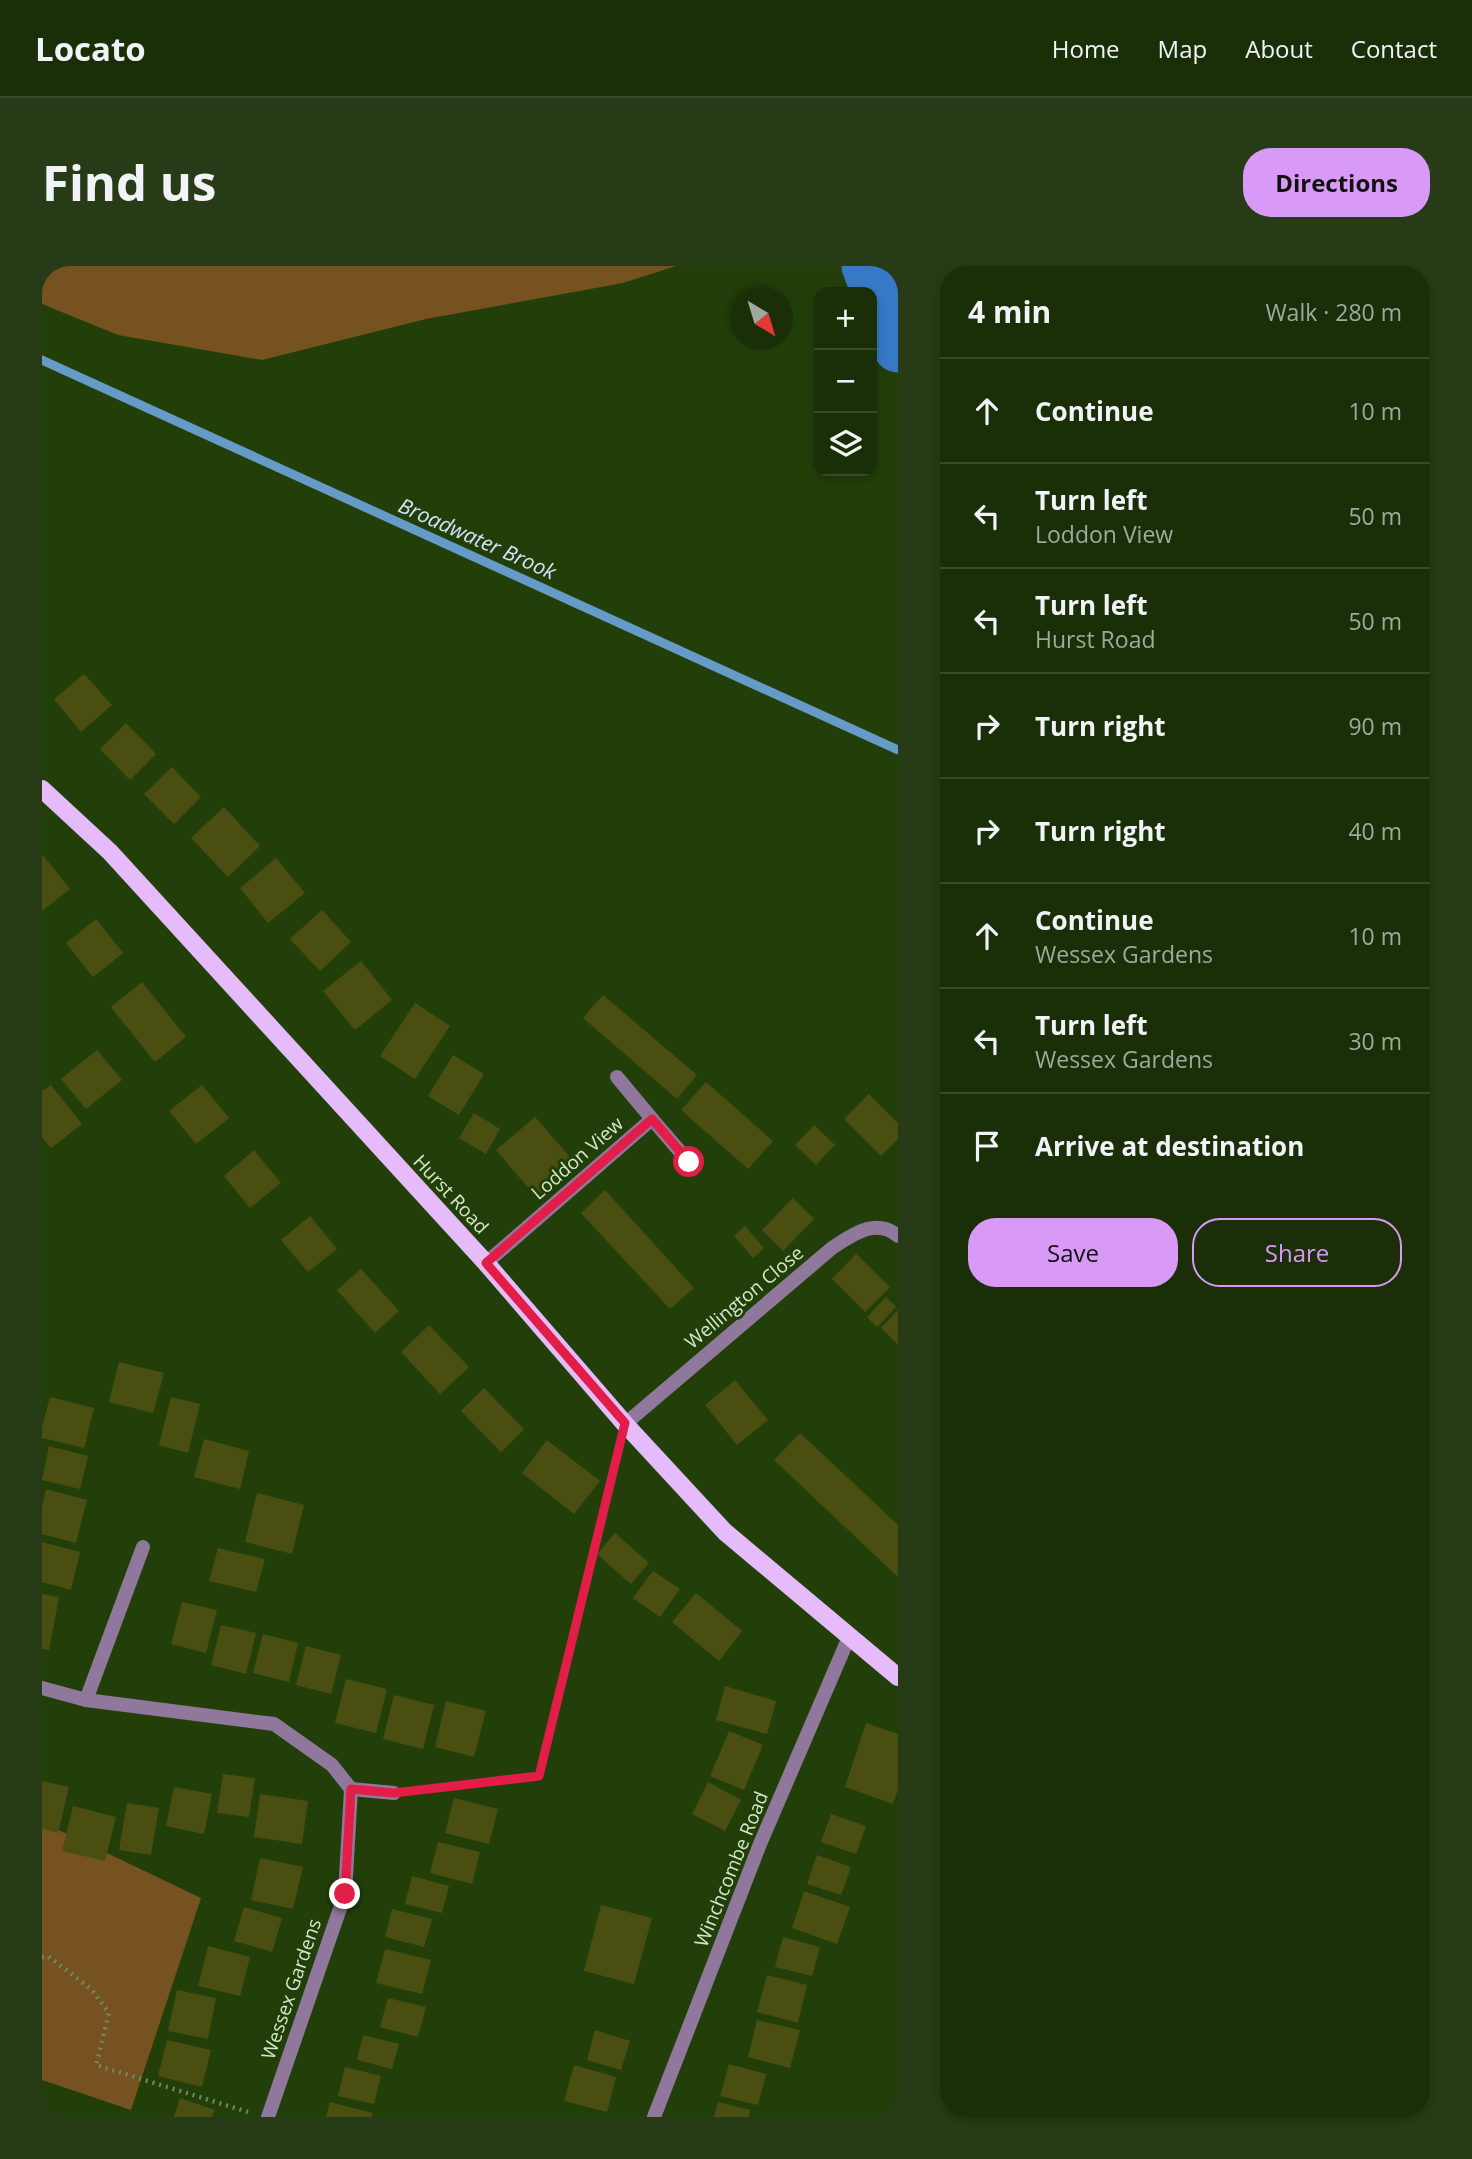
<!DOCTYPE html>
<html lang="en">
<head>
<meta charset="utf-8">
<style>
  :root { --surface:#1a2f08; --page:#273b16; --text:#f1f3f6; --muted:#9fa99c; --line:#384a29; --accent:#d99af7 }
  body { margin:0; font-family:"Open Sans",sans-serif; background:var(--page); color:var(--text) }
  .controls { position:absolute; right:21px; top:21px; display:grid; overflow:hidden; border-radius:14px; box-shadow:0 4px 10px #0003 }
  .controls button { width:63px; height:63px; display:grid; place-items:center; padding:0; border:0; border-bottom:2px solid var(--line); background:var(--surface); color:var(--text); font:35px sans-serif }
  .compass { position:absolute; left:688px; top:21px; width:63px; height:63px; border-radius:50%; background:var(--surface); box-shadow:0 4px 10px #0003; rotate:142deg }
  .stop { position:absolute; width:21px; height:21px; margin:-16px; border:5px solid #e11d48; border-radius:50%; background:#fff }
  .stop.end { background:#e11d48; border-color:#fff; box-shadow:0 2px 7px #0008 }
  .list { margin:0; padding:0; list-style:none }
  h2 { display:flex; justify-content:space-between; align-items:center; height:91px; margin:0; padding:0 28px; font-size:30px }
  h2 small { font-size:23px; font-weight:400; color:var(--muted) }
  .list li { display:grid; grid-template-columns:46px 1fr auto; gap:21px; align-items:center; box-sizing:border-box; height:105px; padding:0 28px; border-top:2px solid var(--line) }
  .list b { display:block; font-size:26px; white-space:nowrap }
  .list p { margin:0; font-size:23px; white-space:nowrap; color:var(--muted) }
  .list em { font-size:23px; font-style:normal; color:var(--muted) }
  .actions { display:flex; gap:14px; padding:21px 28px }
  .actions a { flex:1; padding:16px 0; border:2px solid var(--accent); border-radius:28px; text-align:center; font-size:24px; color:var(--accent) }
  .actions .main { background:var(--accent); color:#111 }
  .icon { flex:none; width:38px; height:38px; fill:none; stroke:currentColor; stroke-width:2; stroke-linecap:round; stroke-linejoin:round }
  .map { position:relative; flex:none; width:856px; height:1851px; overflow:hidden; border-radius:28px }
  header { display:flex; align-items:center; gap:42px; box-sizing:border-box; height:98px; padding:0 35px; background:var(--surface); border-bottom:2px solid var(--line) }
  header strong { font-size:33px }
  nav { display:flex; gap:38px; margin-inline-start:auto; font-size:24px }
  .intro { display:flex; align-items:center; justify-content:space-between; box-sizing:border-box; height:168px; padding:0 42px }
  h1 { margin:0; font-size:49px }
  .button { padding:18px 32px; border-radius:28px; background:var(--accent); color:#111; font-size:24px; font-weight:700 }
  main { display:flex; gap:42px; padding:0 42px }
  aside { flex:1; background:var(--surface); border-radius:28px; box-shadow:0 4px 10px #0003 }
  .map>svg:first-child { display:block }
</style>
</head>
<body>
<header>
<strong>Locato</strong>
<nav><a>Home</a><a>Map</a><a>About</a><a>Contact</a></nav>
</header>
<div class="intro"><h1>Find us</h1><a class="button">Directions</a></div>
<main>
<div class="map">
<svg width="856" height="1851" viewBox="0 0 856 1851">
  <rect width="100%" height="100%" fill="#223f0a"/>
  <g fill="#75521f">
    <polygon points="0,0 634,0 581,17 384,53 220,94 76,69 0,38"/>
    <polygon points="0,1556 159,1632 89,1844 0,1814"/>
  </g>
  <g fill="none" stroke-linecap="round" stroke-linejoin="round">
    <polyline stroke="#669ac7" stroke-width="9" points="0,94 856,484"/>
    <polyline stroke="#3679c6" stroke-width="51" points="825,0 856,81"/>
  </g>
  <g fill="#4a4f11">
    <polygon points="42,408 70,439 39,466 12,433"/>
    <polygon points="84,457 114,488 88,514 58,483"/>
    <polygon points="130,501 159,531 132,558 102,528"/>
    <polygon points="182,541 218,580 186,611 149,572"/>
    <polygon points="0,588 28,623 0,645"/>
    <polygon points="234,592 263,627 226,657 198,622"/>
    <polygon points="280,644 309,676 278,705 248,673"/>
    <polygon points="54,653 81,687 51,711 24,677"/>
    <polygon points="319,695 350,734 313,764 281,725"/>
    <polygon points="100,716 144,771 113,796 69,741"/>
    <polygon points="561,729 655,809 635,833 541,752"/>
    <polygon points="373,737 408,760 373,813 338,790"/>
    <polygon points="55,784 80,814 44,843 19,813"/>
    <polygon points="411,789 442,808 417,849 386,830"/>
    <polygon points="664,816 731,875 706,903 639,844"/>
    <polygon points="9,819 40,858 9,882 0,871 0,825"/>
    <polygon points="160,819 187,852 154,878 127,845"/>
    <polygon points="827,828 856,857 856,873 839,890 802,853"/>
    <polygon points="432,847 458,863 444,888 417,872"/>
    <polygon points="493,851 535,899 496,933 454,884"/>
    <polygon points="772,859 793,879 774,899 753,879"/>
    <polygon points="212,884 239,917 208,942 182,910"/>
    <polygon points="563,924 652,1022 628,1043 539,947"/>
    <polygon points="751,932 772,953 741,985 720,964"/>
    <polygon points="268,950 295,983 266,1006 239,974"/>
    <polygon points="703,960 722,982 711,992 692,970"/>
    <polygon points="814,988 848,1021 823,1046 790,1013"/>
    <polygon points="319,1003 357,1045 333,1067 295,1024"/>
    <polygon points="844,1031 854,1041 835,1061 825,1051"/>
    <polygon points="856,1044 856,1079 839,1062"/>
    <polygon points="387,1059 427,1101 398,1128 359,1086"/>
    <polygon points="77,1096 122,1107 111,1147 67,1136"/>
    <polygon points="693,1114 726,1154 695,1179 663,1139"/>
    <polygon points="442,1122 482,1163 459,1186 419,1145"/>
    <polygon points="8,1131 52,1142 42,1182 0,1172 0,1161"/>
    <polygon points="129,1131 158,1138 146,1187 117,1179"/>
    <polygon points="758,1167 856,1259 856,1311 732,1194"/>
    <polygon points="162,1173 207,1185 198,1223 152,1211"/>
    <polygon points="505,1174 558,1215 532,1248 480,1207"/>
    <polygon points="7,1180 46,1190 38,1223 0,1214"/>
    <polygon points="4,1223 45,1234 34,1277 0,1268 0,1240"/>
    <polygon points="215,1227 262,1239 250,1288 203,1276"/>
    <polygon points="573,1267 607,1297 589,1318 555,1288"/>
    <polygon points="0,1276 38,1286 29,1324 0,1316"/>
    <polygon points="176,1282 223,1293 214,1326 167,1315"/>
    <polygon points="611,1305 638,1323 618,1351 591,1332"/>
    <polygon points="654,1327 700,1365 677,1395 630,1356"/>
    <polygon points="0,1328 17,1331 7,1384 0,1383"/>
    <polygon points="140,1336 175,1344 164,1387 129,1378"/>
    <polygon points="179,1359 214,1367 204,1408 169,1399"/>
    <polygon points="221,1368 256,1377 247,1416 211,1407"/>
    <polygon points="264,1380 299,1389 289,1428 254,1419"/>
    <polygon points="304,1413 345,1423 334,1467 293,1457"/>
    <polygon points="683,1420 734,1435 725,1468 674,1454"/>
    <polygon points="352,1429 392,1439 381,1483 341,1473"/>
    <polygon points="404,1435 444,1445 432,1491 393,1481"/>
    <polygon points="824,1457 856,1468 856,1524 851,1538 803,1521"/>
    <polygon points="687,1465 721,1479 702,1524 668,1510"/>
    <polygon points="181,1508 213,1512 207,1551 175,1547"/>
    <polygon points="0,1515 27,1521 16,1567 0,1563"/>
    <polygon points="666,1516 699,1534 683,1565 650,1548"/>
    <polygon points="132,1521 170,1528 162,1568 124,1560"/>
    <polygon points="218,1528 266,1535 260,1578 212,1571"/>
    <polygon points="412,1532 456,1543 447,1578 403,1567"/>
    <polygon points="85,1537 117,1542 109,1589 77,1584"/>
    <polygon points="31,1540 74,1551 63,1595 20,1585"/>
    <polygon points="789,1548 824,1560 814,1588 779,1576"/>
    <polygon points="396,1576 438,1586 430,1618 388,1607"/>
    <polygon points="775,1589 809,1601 799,1629 765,1618"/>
    <polygon points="218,1592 261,1601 251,1643 209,1634"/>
    <polygon points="370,1610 407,1620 400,1647 363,1638"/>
    <polygon points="762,1625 808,1641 795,1678 750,1662"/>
    <polygon points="559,1639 610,1652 592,1718 542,1705"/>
    <polygon points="202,1641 240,1652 230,1686 192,1675"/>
    <polygon points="350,1643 390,1653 382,1681 343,1671"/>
    <polygon points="741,1671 778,1681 770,1710 733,1701"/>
    <polygon points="166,1680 208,1691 198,1730 156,1720"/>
    <polygon points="343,1683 389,1694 380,1728 334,1717"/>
    <polygon points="725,1709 765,1719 756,1757 715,1746"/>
    <polygon points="135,1724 174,1732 166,1773 126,1765"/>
    <polygon points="346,1732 384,1741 376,1771 338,1761"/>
    <polygon points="715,1754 758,1764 748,1802 706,1791"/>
    <polygon points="553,1764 588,1775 579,1804 545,1794"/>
    <polygon points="321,1769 357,1778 350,1803 315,1794"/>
    <polygon points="125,1774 169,1784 160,1821 116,1810"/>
    <polygon points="687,1798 724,1808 716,1839 678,1830"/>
    <polygon points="532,1799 574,1811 565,1846 522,1835"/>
    <polygon points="303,1801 339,1810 332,1838 296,1830"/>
    <polygon points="138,1832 173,1844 170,1851 132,1851"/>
    <polygon points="288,1836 331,1847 330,1851 284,1851"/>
    <polygon points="676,1836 708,1844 707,1851 672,1851"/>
  </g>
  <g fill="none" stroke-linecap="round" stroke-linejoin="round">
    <g stroke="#71895f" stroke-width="4.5" stroke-dasharray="2 5" stroke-linecap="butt">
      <polyline points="370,1525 497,1510 576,1184"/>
      <polyline points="0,1691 6,1690 49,1723 67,1747 54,1799 206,1846"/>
    </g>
    <g stroke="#90779c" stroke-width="14">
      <polyline points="610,853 647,896"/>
      <polyline points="444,997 610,853 575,811"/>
      <path d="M583,1158l207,-176c20,-13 44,-31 66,-12"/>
      <polyline points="0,1422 44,1434 232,1458 290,1499 309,1523 303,1628 226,1851"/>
      <polyline points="44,1434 101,1281"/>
      <polyline points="309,1523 352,1527"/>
      <polyline points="612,1851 718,1578 807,1371"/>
    </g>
    <polyline stroke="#e5bcf9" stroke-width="18" points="0,523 68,586 444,997 583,1158 683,1266 856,1411"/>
  </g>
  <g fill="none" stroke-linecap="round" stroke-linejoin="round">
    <polyline stroke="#e11d48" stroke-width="9" points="303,1628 309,1523 352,1527 497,1510 583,1157 444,997 610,853 647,896"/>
  </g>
  <g text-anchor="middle" stroke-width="6" stroke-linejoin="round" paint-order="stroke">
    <g font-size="19" fill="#d5e7ca" stroke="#223f0a">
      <text transform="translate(535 892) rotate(-41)" y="7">Loddon View</text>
      <text transform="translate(409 928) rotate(47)" y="7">Hurst Road</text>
      <text transform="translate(702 1031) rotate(-40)" y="7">Wellington Close</text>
      <text transform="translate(689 1603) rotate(-68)" y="7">Winchcombe Road</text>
      <text transform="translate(249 1723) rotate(-71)" y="7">Wessex Gardens</text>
    </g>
    <g font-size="21" font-style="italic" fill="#d2e3f7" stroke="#223f0a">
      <text transform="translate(435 273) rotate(24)" y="7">Broadwater Brook</text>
    </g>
  </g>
</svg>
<div class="controls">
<button>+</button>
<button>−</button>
<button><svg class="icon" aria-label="layers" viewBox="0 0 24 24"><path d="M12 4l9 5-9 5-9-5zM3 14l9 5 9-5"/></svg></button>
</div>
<svg class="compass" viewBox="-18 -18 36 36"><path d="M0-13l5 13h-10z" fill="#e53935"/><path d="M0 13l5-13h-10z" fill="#9fa99c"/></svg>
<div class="stop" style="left:647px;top:896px"></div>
<div class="stop end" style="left:303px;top:1628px"></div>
</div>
<aside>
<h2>4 min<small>Walk · 280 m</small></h2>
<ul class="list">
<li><svg class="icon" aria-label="ahead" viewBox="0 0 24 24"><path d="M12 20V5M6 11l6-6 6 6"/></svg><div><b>Continue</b></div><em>10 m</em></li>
<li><svg class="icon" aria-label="left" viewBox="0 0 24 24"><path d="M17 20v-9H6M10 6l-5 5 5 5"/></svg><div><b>Turn left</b><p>Loddon View</p></div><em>50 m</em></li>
<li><svg class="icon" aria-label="left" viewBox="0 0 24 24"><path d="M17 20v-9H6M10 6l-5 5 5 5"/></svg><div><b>Turn left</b><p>Hurst Road</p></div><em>50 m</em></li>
<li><svg class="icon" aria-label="right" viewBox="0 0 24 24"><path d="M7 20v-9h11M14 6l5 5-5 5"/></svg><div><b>Turn right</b></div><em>90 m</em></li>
<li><svg class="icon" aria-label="right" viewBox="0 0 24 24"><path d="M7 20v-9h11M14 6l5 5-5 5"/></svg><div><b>Turn right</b></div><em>40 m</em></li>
<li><svg class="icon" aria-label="ahead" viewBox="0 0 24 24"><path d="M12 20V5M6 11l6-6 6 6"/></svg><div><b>Continue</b><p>Wessex Gardens</p></div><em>10 m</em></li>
<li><svg class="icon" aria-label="left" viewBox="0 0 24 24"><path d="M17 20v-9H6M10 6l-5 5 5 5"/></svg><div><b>Turn left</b><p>Wessex Gardens</p></div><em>30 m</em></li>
<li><svg class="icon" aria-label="arrive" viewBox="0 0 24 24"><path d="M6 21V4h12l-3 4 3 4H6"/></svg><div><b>Arrive at destination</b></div></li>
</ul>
<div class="actions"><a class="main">Save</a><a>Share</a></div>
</aside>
</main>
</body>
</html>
